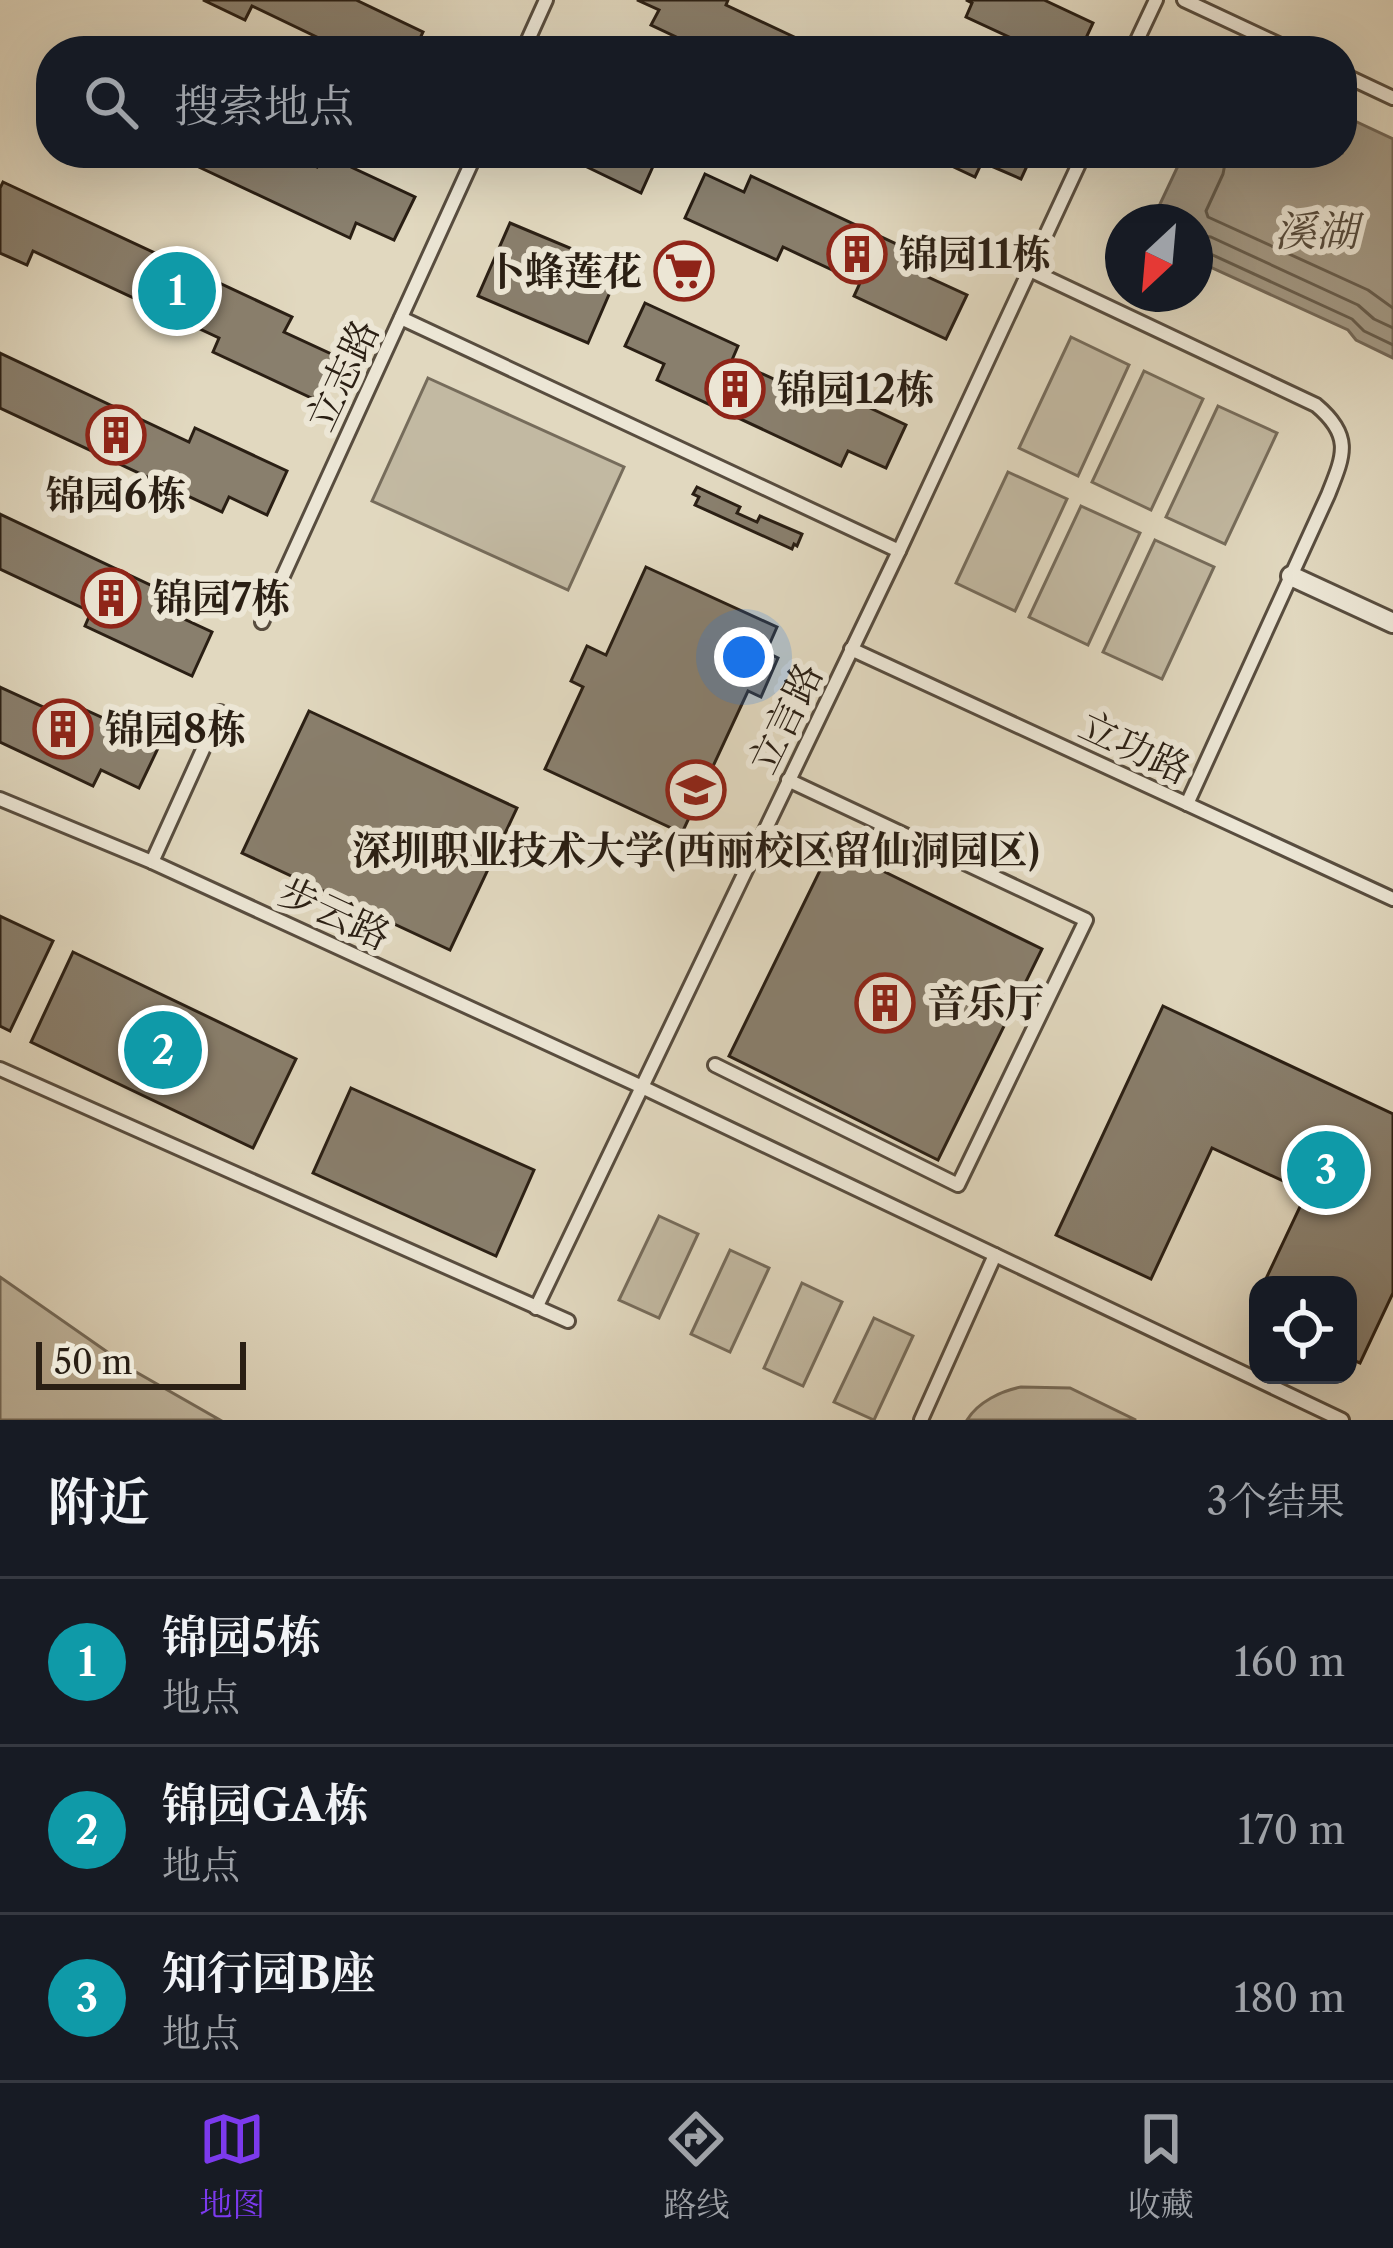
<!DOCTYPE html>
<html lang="zh">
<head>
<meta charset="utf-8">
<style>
  :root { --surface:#171b24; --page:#242831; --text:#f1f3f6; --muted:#9ea1a6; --line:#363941; --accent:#7c3aed }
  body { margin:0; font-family:"Libre Caslon Text","Noto Serif SC",serif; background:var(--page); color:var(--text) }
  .controls { position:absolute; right:36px; bottom:36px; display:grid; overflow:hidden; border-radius:24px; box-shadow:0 12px 48px #0002 }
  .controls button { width:108px; height:108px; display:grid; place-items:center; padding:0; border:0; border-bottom:3px solid var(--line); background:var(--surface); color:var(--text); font:60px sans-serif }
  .compass { position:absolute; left:1105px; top:204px; width:108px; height:108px; border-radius:50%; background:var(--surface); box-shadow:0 12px 48px #0002; rotate:206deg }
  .scale { position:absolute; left:36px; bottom:30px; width:210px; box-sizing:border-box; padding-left:12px; border:6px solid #2a1f14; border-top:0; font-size:33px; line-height:42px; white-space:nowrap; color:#2a1f14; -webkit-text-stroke:9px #ece6d5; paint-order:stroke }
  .you { position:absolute; left:744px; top:657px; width:42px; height:42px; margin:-30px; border:9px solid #fff; border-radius:50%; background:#1a73e8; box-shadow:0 0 0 18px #1a73e833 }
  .badge { display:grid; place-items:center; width:78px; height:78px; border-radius:50%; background:var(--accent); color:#fff; font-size:39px; font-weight:700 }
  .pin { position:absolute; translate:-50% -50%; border:6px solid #fff; box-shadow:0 3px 12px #0006 }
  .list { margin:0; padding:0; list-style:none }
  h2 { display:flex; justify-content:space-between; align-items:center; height:156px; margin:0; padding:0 48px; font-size:51px }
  h2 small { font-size:39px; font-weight:400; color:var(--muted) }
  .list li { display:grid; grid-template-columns:78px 1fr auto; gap:36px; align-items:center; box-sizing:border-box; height:168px; padding:0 48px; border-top:3px solid var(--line) }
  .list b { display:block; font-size:45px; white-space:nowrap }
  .list p { margin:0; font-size:39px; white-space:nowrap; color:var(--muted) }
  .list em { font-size:39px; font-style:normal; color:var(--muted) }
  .icon { flex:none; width:66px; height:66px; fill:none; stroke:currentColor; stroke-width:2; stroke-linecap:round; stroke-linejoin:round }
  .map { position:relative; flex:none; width:1393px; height:1420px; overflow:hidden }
  .search { position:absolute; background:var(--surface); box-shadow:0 12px 48px #0002; left:36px; right:36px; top:36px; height:132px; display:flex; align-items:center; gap:30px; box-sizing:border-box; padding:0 42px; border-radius:48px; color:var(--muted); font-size:45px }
  .sheet { height:660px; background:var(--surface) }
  nav { display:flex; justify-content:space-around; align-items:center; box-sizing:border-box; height:168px; border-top:3px solid var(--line); background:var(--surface); font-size:33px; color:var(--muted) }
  nav a { display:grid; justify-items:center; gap:6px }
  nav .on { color:var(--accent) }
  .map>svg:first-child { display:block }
</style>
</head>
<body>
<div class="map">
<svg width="1393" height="1420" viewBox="0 0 1393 1420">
  <rect width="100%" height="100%" fill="#e1d8bf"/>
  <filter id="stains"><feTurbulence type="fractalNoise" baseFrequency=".00167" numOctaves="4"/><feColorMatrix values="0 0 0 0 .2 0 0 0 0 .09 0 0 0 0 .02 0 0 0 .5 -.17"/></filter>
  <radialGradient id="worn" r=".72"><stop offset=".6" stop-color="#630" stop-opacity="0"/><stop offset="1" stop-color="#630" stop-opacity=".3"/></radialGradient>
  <g fill="#c2b9a2" stroke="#766c5b" stroke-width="3">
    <polygon points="1071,337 1129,365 1078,476 1019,448"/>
    <polygon points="1144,371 1203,399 1151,510 1092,482"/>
    <polygon points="428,378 624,467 568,590 372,501"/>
    <polygon points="1218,406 1277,433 1225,544 1166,517"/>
    <polygon points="1008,472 1067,499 1015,611 956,583"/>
    <polygon points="1081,506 1140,533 1088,645 1029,617"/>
    <polygon points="1155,540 1214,567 1162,679 1103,652"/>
    <polygon points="659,1216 698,1234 659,1318 619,1300"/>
    <polygon points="730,1250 769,1268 730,1352 691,1334"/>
    <polygon points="0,1277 136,1372 220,1420 0,1420"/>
    <polygon points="802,1283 842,1302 803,1386 764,1368"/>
    <polygon points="874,1318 913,1336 874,1420 834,1402"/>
    <path d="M1021,1387l49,1 66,32h-169c11,-18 34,-29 54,-33z"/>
  </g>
  <polygon fill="#a39985" stroke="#736858" stroke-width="3" points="1342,115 1393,139 1393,358 1356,340 1348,330 1195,260 1195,222 1152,221 1184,153 1342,153"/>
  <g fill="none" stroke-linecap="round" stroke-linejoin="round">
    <g stroke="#665c4c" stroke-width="3">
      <polyline points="1227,153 1223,174 1206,211 1208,217 1368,290 1393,308"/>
      <polyline points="1195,235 1211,237 1358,305 1374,319 1393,328"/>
      <polyline points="1195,250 1204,251 1352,319 1364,331 1393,345"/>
    </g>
  </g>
  <g fill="#897f6d" stroke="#2a1f14" stroke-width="3">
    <polygon points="203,0 356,0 423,32 416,47 424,51 346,51 252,6 245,20"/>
    <polygon points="637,0 728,0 726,5 824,51 706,51 651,25 659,10"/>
    <polygon points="966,0 1044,0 1093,23 1080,51 1039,51 966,17 972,3"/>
    <polygon points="169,153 287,153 317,167 323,154 415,197 394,240 356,223 350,238"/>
    <polygon points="558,153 659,153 641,193"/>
    <polygon points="924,153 1033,153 1021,179 982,162 975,177"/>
    <polygon points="705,174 744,192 751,176 935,262 928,277 967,295 946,339 854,296 860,283 783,247 777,260 685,218"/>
    <polygon points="3,182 292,317 284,332 340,358 320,402 213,352 219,338 33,251 27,265 0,253 0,188"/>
    <polygon points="510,223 620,269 588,343 478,296"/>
    <polygon points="645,303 738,346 732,360 809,395 815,382 906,425 886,468 848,451 841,466 657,380 664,364 625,346"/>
    <polygon points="0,353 189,442 195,428 287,471 267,515 229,497 222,512 0,408"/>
    <polygon points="697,487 740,507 737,513 757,522 760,516 802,534 797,546 794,544 792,549 695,505 699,497 693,494"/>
    <polygon points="0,514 163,591 156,606 212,632 192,676 85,626 91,612 0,569"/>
    <polygon points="646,567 777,627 766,652 778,658 761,697 748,691 682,833 545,769 583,687 571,681 587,646 606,655"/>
    <polygon points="0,687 61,715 68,702 160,744 139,788 101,770 93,786 0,742"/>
    <polygon points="309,711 517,808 450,950 242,853"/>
    <polygon points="832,846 1042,949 938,1160 729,1056"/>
    <polygon points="0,916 53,941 10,1031 0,1026"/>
    <polygon points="73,952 296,1059 253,1148 31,1042"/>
    <polygon points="1163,1006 1393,1114 1393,1293 1360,1363 1348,1358 1348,1285 1263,1285 1307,1192 1212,1148 1151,1279 1056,1235"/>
    <polygon points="351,1088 534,1170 496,1256 313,1173"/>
  </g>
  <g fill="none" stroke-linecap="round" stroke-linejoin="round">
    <g stroke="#584d3f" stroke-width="18">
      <g id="service">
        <polyline points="1184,0 1293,51"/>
        <polyline points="523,51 546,0"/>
        <polyline points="1132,51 1156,0"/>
        <polyline points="1342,74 1393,98"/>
        <path d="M1030,270l286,135c37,31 28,50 12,90l-141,309"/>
        <polyline points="401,318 899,551"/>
        <polyline points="262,622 476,153"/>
        <polyline points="851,649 1393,899"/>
        <polyline points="0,799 152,862 642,1087 1342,1420"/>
        <polyline points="152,862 220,712"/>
        <polyline points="715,1065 958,1185 1086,920 788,780"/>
        <polyline points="0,1069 568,1321"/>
        <polyline points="536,1308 899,551 1084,153"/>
        <polyline points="921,1420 995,1255"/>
      </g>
    </g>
    <g stroke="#584d3f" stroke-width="24">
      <polyline id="pedestrian" points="1291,576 1393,623"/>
    </g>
    <use href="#service" stroke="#ece6d5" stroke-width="12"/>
    <use href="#pedestrian" stroke="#ece6d5" stroke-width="18"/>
  </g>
  <defs>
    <g id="building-ring" transform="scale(3)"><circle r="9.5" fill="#ece6d5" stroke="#8f2418" stroke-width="1.5"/><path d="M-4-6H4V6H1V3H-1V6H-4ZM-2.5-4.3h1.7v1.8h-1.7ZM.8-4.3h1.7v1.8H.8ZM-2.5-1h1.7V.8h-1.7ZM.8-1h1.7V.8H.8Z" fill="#8f2418"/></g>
    <g id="supermarket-ring" transform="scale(3)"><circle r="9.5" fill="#ece6d5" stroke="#8f2418" stroke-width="1.5"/><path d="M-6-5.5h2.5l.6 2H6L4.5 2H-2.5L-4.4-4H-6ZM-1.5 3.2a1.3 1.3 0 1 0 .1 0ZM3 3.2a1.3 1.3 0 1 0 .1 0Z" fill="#8f2418"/></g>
    <g id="university-ring" transform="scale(3)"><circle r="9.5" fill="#ece6d5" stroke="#8f2418" stroke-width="1.5"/><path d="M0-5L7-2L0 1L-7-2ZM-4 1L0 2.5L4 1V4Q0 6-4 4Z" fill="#8f2418"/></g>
  </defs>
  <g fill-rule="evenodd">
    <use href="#building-ring" x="857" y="254"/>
    <use href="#supermarket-ring" x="684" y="271"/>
    <use href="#building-ring" x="735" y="389"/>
    <use href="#building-ring" x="116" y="435"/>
    <use href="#building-ring" x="111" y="598"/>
    <use href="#building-ring" x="63" y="729"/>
    <use href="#university-ring" x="696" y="790"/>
    <use href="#building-ring" x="885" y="1003"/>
  </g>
  <g text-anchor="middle" stroke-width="12" stroke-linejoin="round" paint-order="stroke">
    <g font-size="39" font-weight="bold" fill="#2a1f14" stroke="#ece6d5" text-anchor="start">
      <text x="899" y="268">锦园11栋</text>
      <text x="642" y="285" text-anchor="end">卜蜂莲花</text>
      <text x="777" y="403">锦园12栋</text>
      <text x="116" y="509" text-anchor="middle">锦园6栋</text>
      <text x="153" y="612">锦园7栋</text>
      <text x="105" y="743">锦园8栋</text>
      <text x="696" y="864" text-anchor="middle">深圳职业技术大学(西丽校区留仙洞园区)</text>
      <text x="927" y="1017">音乐厅</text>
    </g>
    <g font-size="39" fill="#2a1f14" stroke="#ece6d5">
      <text transform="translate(342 375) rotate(-65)" y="14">立志路</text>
      <text transform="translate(785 718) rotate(-64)" y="14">立言路</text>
      <text transform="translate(1135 747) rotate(25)" y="14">立功路</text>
      <text transform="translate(335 913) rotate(25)" y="14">步云路</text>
    </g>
    <g font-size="42" font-style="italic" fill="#544a3c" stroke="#ece6d5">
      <text x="1316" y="246">溪湖</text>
    </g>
  </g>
  <rect width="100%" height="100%" filter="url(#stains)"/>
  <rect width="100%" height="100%" fill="url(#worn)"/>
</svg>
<div class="controls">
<button><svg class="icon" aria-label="locate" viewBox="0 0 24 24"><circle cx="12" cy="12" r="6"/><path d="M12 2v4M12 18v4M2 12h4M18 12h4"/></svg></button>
</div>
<svg class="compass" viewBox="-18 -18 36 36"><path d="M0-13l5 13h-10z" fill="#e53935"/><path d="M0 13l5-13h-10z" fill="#9ea1a6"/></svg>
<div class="scale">50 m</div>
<div class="you"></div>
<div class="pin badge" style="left:177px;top:291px;background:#0f9aa8">1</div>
<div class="pin badge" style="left:163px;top:1050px;background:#0f9aa8">2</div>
<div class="pin badge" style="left:1326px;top:1170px;background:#0f9aa8">3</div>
<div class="search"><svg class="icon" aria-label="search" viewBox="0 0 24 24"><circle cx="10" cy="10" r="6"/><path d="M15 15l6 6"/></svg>搜索地点</div>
</div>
<section class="sheet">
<h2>附近<small>3个结果</small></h2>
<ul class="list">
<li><span class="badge" style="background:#0f9aa8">1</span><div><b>锦园5栋</b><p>地点</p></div><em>160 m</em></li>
<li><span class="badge" style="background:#0f9aa8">2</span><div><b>锦园GA栋</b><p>地点</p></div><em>170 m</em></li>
<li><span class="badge" style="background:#0f9aa8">3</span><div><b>知行园B座</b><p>地点</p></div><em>180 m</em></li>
</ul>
</section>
<nav>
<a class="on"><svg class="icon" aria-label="map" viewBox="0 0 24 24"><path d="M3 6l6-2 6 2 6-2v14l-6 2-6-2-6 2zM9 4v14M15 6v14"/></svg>地图</a>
<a><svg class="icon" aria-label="directions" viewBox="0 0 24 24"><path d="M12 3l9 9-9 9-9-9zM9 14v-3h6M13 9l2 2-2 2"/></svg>路线</a>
<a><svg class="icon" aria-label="saved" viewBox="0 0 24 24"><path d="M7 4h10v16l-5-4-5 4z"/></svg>收藏</a>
</nav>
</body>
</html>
